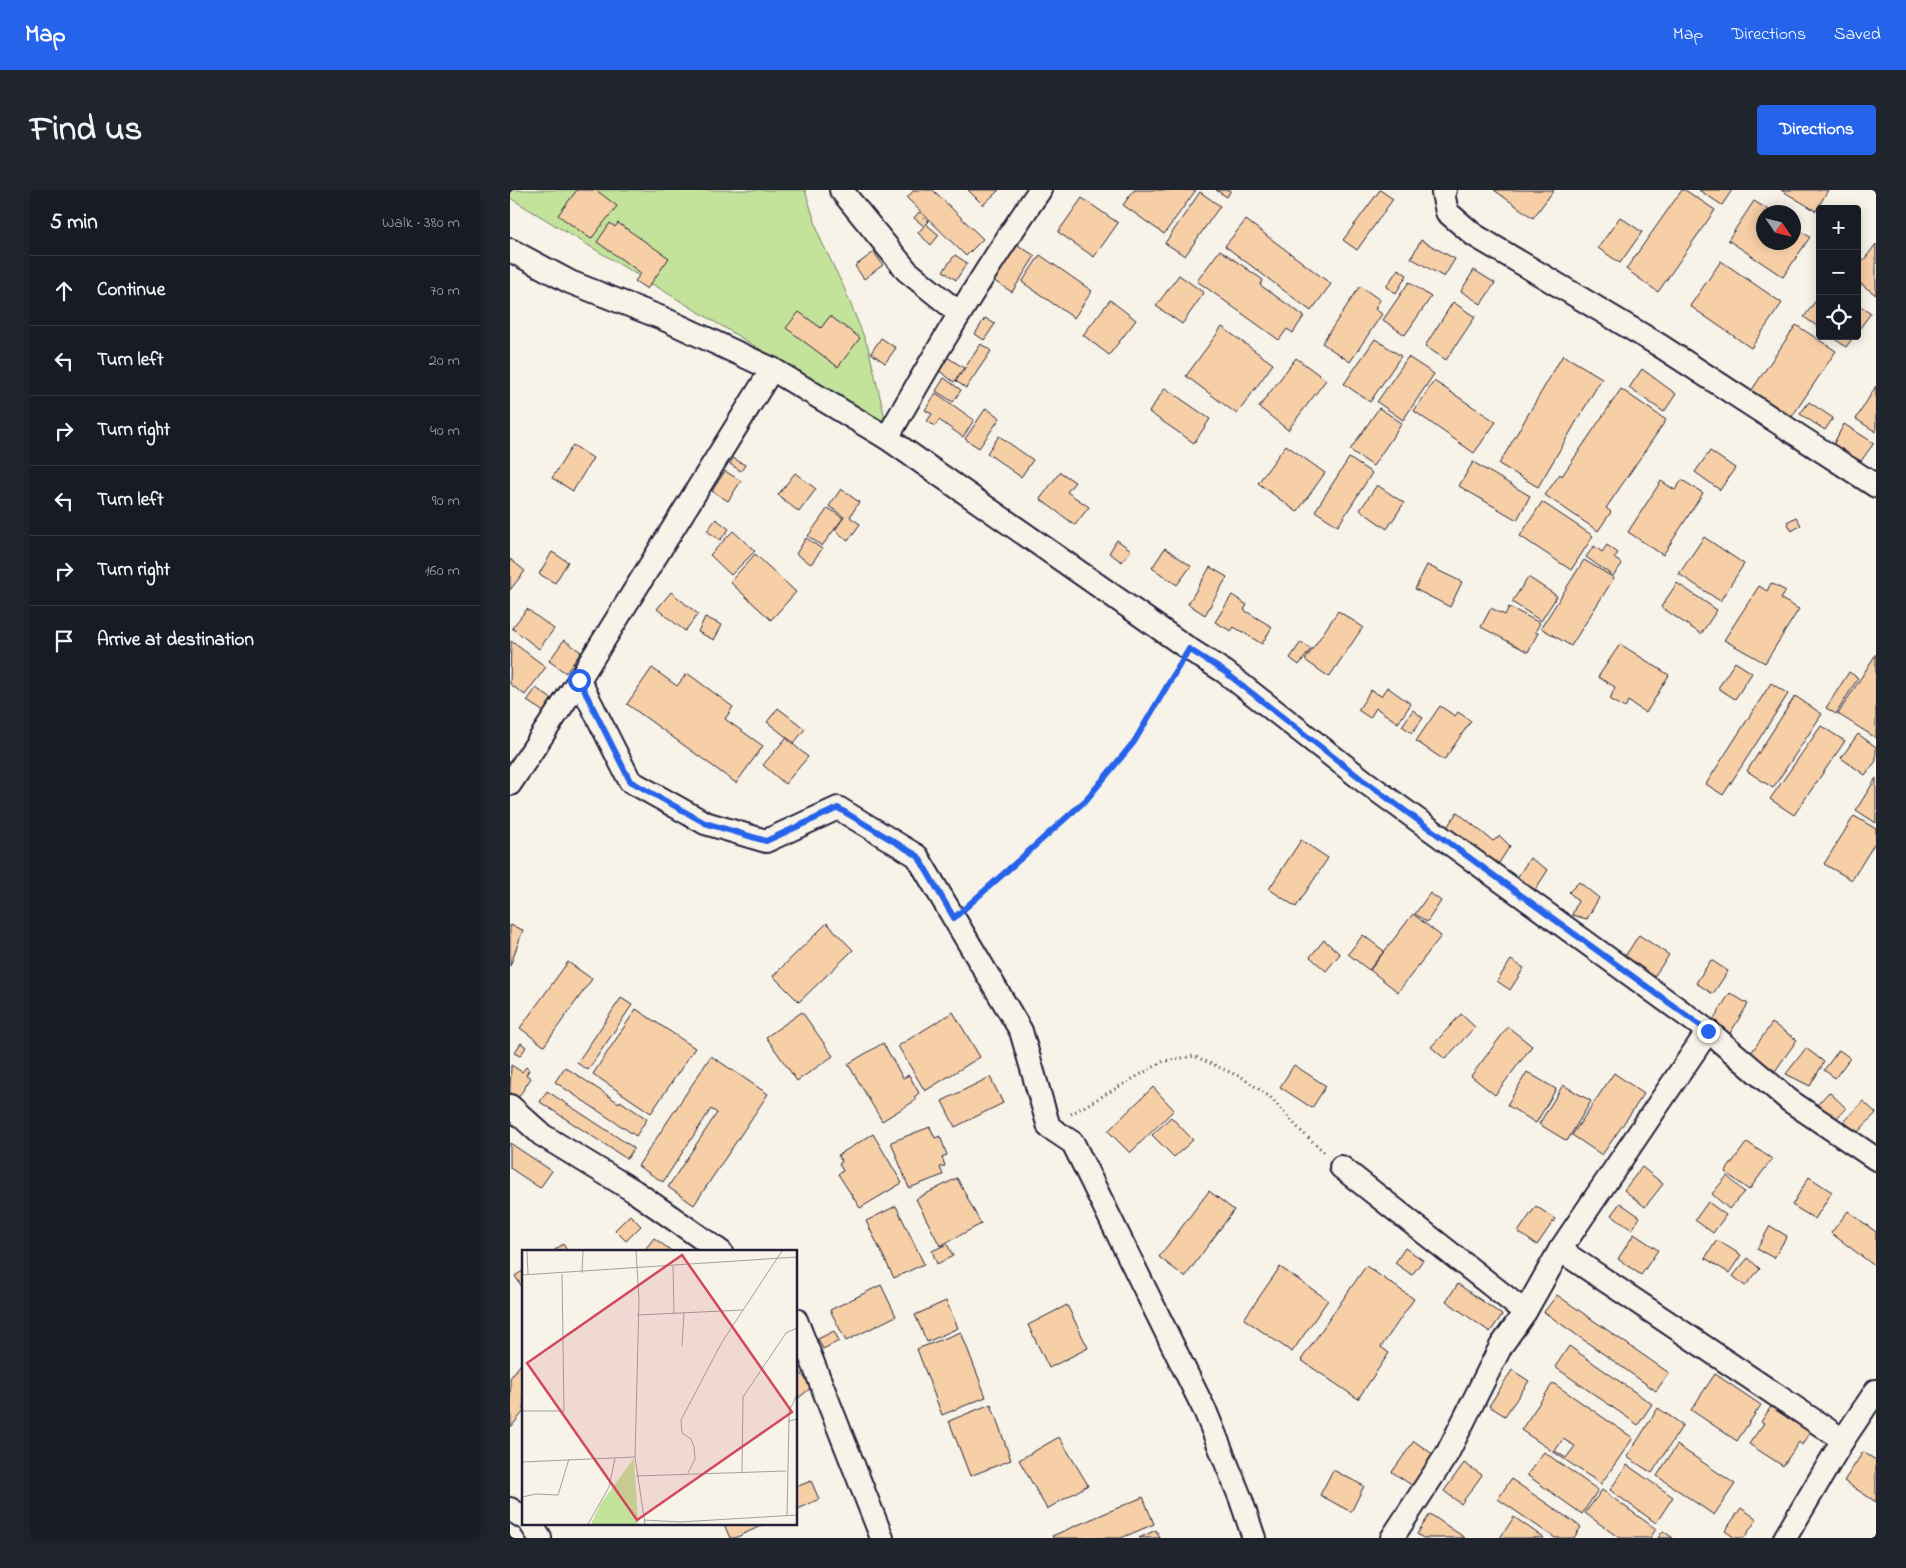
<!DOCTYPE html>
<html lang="en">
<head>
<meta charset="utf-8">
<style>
  :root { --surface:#171b24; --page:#20242c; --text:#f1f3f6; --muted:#9ea1a6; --line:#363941; --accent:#2563eb }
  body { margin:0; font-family:"Indie Flower",sans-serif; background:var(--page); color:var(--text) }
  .controls { position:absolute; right:15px; top:15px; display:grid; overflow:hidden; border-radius:5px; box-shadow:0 2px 12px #0003 }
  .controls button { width:45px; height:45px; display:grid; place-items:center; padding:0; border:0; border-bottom:1px solid var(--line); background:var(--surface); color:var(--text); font:25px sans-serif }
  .compass { position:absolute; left:1246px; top:15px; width:45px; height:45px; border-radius:50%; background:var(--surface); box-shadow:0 2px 12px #0003; rotate:125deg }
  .stop { position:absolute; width:15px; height:15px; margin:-11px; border:4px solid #2563eb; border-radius:50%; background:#fff }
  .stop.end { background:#2563eb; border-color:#fff; box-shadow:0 1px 5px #0008 }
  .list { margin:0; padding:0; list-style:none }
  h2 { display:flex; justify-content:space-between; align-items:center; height:65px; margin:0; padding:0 20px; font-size:21px }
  h2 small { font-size:16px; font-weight:400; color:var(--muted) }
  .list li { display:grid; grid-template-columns:32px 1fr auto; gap:15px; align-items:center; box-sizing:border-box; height:70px; padding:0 20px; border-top:1px solid var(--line) }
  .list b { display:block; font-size:19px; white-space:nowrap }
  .list em { font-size:16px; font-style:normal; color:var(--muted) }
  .icon { flex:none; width:28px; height:28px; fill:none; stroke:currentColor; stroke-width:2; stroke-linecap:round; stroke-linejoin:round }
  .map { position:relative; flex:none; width:1366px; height:1348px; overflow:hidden; border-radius:5px }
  header { display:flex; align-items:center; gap:30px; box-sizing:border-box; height:70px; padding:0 25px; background:var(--accent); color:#fff }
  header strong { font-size:24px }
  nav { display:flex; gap:28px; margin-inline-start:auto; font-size:18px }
  .intro { display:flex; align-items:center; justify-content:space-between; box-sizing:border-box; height:120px; padding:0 30px }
  h1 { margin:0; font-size:35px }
  .button { padding:12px 22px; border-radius:5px; background:var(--accent); color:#fff; font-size:18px; font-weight:700 }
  main { display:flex; gap:30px; padding:0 30px }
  aside { flex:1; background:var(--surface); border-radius:5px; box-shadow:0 2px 12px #0003 }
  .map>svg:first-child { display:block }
</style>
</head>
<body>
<header>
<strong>Map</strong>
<nav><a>Map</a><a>Directions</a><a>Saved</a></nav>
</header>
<div class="intro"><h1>Find us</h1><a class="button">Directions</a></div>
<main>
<aside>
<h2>5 min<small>Walk · 380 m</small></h2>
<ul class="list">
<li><svg class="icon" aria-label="ahead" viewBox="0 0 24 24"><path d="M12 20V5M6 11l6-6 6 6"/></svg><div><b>Continue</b></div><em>70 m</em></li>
<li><svg class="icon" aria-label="left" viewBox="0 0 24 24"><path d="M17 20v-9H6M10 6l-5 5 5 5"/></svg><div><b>Turn left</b></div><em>20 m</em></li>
<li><svg class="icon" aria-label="right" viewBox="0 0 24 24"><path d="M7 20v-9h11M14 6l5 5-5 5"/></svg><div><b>Turn right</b></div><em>40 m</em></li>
<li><svg class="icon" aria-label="left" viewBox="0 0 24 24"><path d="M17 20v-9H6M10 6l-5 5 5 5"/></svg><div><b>Turn left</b></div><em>90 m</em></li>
<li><svg class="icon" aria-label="right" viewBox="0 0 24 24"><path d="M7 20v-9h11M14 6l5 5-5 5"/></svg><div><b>Turn right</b></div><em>160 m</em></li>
<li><svg class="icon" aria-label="arrive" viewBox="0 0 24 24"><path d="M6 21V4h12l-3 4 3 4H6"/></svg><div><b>Arrive at destination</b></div></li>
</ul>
</aside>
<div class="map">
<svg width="1366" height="1348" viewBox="0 0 1366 1348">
  <rect width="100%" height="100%" fill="#f7f3e8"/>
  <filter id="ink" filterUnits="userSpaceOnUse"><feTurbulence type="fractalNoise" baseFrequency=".02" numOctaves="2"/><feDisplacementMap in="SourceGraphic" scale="10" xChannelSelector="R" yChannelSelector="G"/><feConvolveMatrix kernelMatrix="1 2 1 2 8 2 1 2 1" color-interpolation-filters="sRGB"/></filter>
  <g filter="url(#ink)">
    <polygon fill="#c3e29a" stroke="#72826a" points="0,0 295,0 310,48 335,100 358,157 377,236 0,8"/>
    <g fill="#f7cfa6" stroke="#22223b" fill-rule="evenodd">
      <polygon points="67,0 86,0 107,16 81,49 48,25"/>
      <polygon points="404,0 423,0 473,49 456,66 397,8"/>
      <polygon points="458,0 489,0 473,15"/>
      <polygon points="624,0 686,0 654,44 613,15"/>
      <polygon points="706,0 721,0 717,7"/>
      <polygon points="870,0 883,9 847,60 833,50"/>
      <polygon points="984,0 1044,0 1023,28"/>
      <polygon points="1172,0 1175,0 1205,20 1148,102 1116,79"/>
      <polygon points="1189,0 1222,0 1212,15"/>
      <polygon points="1271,0 1318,0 1306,21"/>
      <polygon points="690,2 710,16 675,66 655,53"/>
      <polygon points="572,8 608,33 584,67 548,42"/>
      <polygon points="1244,11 1262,22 1254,22 1254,52 1284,52 1284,37 1300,47 1273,87 1218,50"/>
      <polygon points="409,22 419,32 416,34 429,45 421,55 408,43 414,36 404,28"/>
      <polygon points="1110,27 1132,42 1110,73 1088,58"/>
      <polygon points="736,30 821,94 801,121 715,56"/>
      <polygon points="100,33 105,37 108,33 159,68 137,99 125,91 131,83 87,52"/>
      <polygon points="911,50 945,69 934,87 901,68"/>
      <polygon points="506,54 525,66 502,102 484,91"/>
      <polygon points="1366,54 1366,105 1347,91 1347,79"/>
      <polygon points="710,60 753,90 750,95 794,126 783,143 777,139 769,150 687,91"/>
      <polygon points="364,62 373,75 354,89 345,76"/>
      <polygon points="445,65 457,73 446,90 433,81"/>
      <polygon points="530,65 582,101 564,128 512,92"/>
      <polygon points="1211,71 1272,113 1241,158 1180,116"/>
      <polygon points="888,79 897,85 886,103 876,97"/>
      <polygon points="964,80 985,93 971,114 951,101"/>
      <polygon points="669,85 694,103 672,134 646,116"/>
      <polygon points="899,92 921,107 895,145 873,130"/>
      <polygon points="850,96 870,110 865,119 872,124 840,172 812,153"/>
      <polygon points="1310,105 1310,138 1294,127"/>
      <polygon points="600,110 626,130 599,165 573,145"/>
      <polygon points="943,112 965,127 936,170 915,156"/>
      <polygon points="1347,114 1361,123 1347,142"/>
      <polygon points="289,122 311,138 320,126 350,148 328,177 276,138"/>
      <polygon points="475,128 485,134 474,150 465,144"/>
      <polygon points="1286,135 1326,161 1281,228 1241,201"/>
      <polygon points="712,137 763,174 727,224 676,186"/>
      <polygon points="1321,146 1344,146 1336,157"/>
      <polygon points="371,148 386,158 375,173 361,163"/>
      <polygon points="865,149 891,166 860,212 834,194"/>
      <polygon points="471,154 481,161 456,198 446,191"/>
      <polygon points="1053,165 1092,188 1028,297 989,274"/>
      <polygon points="437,167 454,178 444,192 428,180"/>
      <polygon points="898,167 924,184 893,230 867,212"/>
      <polygon points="786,168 816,190 778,240 749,217"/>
      <polygon points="1132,179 1166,204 1154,222 1119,198"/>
      <polygon points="434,188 451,200 443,212 426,201"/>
      <polygon points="924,191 986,232 964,263 904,221"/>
      <polygon points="1366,196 1366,242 1346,229"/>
      <polygon points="655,198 700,229 684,253 639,222"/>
      <polygon points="1111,199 1156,230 1096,318 1101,322 1088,341 1035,305 1050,284 1052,286"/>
      <polygon points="426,203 464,230 453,247 429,230 425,236 417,231 422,224 415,220"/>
      <polygon points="1299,212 1323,228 1315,240 1290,224"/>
      <polygon points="476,218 490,228 469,258 455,249"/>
      <polygon points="869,218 892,233 863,276 840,260"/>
      <polygon points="1334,234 1364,253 1351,271 1323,255"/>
      <polygon points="489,246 523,270 511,287 477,263"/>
      <polygon points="63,255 83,268 63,301 42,288"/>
      <polygon points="776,255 815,283 787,322 748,293"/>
      <polygon points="1200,261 1225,278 1210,300 1185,282"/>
      <polygon points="223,268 235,275 231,281 220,274"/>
      <polygon points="839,268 862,283 828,336 805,321"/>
      <polygon points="963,272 1020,306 1007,330 949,296"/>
      <polygon points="215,281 231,291 218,311 202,301"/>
      <polygon points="550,282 565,292 557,302 579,317 565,335 530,309"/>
      <polygon points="285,283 306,299 289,322 268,305"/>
      <polygon points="1172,290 1193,303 1153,365 1118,342 1151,291 1165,300"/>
      <polygon points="867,295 894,313 877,339 850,320"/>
      <polygon points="331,299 349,312 340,327 350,334 338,351 325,340 334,327 319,316"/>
      <polygon points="1032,312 1083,346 1061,380 1010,346"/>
      <polygon points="318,318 333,328 312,356 298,346"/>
      <polygon points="1286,327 1291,335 1282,341 1277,332"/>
      <polygon points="206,329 219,339 210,350 197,341"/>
      <polygon points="223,341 245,361 221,385 200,365"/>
      <polygon points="1194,347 1234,374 1210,411 1169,384"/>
      <polygon points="296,348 312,359 301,374 286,364"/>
      <polygon points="607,350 621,360 612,372 599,363"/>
      <polygon points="1097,355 1108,363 1104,368 1112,374 1103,386 1076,367 1084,356 1092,362"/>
      <polygon points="655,358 681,376 667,395 642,378"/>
      <polygon points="42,362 58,372 45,393 29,384"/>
      <polygon points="245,364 286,402 261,430 220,392"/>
      <polygon points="0,369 15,381 0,400"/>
      <polygon points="1074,370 1104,388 1061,456 1031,438"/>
      <polygon points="917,375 952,392 940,417 905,399"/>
      <polygon points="700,377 717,387 695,425 678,414"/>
      <polygon points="1018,387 1047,406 1031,431 1002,412"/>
      <polygon points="1167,393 1207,420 1191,444 1151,417"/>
      <polygon points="1261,393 1276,401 1271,409 1289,419 1255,473 1214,450 1249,396 1257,401"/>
      <polygon points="161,402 188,424 175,441 147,419"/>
      <polygon points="722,405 737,415 734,420 762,437 752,454 724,437 721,441 705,432"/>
      <polygon points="999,417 1030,433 1025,442 1028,443 1018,462 971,437 981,418 995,425"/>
      <polygon points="17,419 44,439 29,459 2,438"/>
      <polygon points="828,421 853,437 819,487 795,470"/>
      <polygon points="195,427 212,435 204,450 188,442"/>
      <polygon points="54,450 71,462 56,483 39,471"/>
      <polygon points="1,451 36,477 15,505 0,494"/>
      <polygon points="791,452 801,459 789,475 780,468"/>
      <polygon points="1110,454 1159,485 1136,523 1118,511 1115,518 1100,509 1105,497 1088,487"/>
      <polygon points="1366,464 1366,548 1328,524"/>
      <polygon points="1225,472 1242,483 1225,509 1208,498"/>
      <polygon points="142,478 167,496 177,483 223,517 215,529 253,556 226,593 117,514"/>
      <polygon points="1339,482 1348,488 1326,524 1316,518"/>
      <polygon points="1261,493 1278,504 1213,605 1196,594"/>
      <polygon points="877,497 901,514 888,533 866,518 860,528 848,520 861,500 871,506"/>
      <polygon points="26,498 49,514 40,526 17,511"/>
      <polygon points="1285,506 1312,524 1263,598 1237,581"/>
      <polygon points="930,516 945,526 948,522 961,531 934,570 906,551"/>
      <polygon points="268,518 295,539 284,553 257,532"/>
      <polygon points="903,520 913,528 902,543 892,536"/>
      <polygon points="1311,536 1335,551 1284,625 1260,609"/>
      <polygon points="1348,544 1366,557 1366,571 1355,585 1331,568"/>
      <polygon points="276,548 298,567 275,594 253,575"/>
      <polygon points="1366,588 1366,633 1346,620"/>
      <polygon points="947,622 983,651 990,646 1000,656 987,676 934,642"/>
      <polygon points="1344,626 1366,639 1366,651 1342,690 1314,674"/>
      <polygon points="791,650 818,668 786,717 759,699"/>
      <polygon points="1020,668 1038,680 1021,706 1003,694"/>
      <polygon points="1069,692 1089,708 1077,729 1062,725 1068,711 1059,702"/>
      <polygon points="920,703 931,711 917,732 905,724"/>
      <polygon points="903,724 931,746 888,802 860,780"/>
      <polygon points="317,733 343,760 289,812 263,786"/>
      <polygon points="0,735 13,740 0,776"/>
      <polygon points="853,745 874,761 859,780 838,764"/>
      <polygon points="1129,745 1159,765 1141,791 1112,771"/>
      <polygon points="814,750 830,764 816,781 800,767"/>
      <polygon points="1001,770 1014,778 1000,800 987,791"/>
      <polygon points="1201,770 1218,781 1203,804 1186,793"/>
      <polygon points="58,772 82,789 34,856 10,838"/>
      <polygon points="1220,803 1238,814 1219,845 1201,833"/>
      <polygon points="111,808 122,815 78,880 67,873"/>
      <polygon points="126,819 185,858 141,923 83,884"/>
      <polygon points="292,822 323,866 287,891 256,847"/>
      <polygon points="443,822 470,867 415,901 388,856"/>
      <polygon points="951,824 965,837 935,869 921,857"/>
      <polygon points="1262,833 1287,850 1265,881 1241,863"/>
      <polygon points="998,837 1022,856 985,905 961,886"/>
      <polygon points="11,853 16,857 10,866 4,863"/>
      <polygon points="373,853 393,888 399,885 409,903 404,907 406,910 372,931 338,874"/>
      <polygon points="1296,858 1314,872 1300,896 1276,884"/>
      <polygon points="1329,860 1340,868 1325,888 1314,880"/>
      <polygon points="201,866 258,904 184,1015 158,997 207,923 201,919 153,992 128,976"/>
      <polygon points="1,875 12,882 16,877 19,880 16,885 21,888 8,908 0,902"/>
      <polygon points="784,875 816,896 802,918 770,897"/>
      <polygon points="55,877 109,913 110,911 137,929 126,946 45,892"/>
      <polygon points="1017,882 1046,899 1026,933 997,915"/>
      <polygon points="1104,883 1134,904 1092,965 1062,945"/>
      <polygon points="480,887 493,913 445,937 432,911"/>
      <polygon points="1053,895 1081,911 1057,951 1029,934"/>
      <polygon points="643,897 664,920 620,963 598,941"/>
      <polygon points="37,901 124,958 117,969 30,912"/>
      <polygon points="1319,902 1336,918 1325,930 1308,914"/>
      <polygon points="1353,911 1366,923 1345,945 1332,933"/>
      <polygon points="661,927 683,950 664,967 642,945"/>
      <polygon points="420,937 425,948 430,946 437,965 432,967 435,976 430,977 433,985 399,998 381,952"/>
      <polygon points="363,944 392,993 350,1018 328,984 333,981 329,974 332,972 328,965"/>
      <polygon points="1237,952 1262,969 1239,1000 1215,982"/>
      <polygon points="0,953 42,981 30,998 0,978"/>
      <polygon points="1132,977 1153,994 1135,1017 1114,1000"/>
      <polygon points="1217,986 1234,1002 1219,1019 1202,1004"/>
      <polygon points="1299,987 1322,1002 1305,1029 1282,1015"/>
      <polygon points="447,988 471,1034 430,1056 406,1009"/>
      <polygon points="699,1001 724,1020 675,1087 649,1067"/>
      <polygon points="1198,1012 1216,1025 1203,1043 1185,1030"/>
      <polygon points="1110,1013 1130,1027 1122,1040 1101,1025"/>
      <polygon points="386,1016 414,1074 384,1088 356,1031"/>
      <polygon points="1026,1016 1045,1029 1027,1055 1008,1042"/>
      <polygon points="1338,1021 1366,1042 1366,1077 1321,1043"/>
      <polygon points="120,1025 131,1036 116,1051 105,1040"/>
      <polygon points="1260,1036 1277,1046 1264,1068 1247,1059"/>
      <polygon points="1124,1044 1148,1060 1131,1085 1108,1069"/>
      <polygon points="144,1048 163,1062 133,1062"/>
      <polygon points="1207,1050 1231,1065 1219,1083 1195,1068"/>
      <polygon points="53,1054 58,1062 42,1062"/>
      <polygon points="437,1054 443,1066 427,1074 422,1061"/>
      <polygon points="895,1058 913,1070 902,1085 885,1073"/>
      <polygon points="1238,1068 1250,1079 1235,1096 1223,1086"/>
      <polygon points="856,1076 904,1109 871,1157 879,1163 848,1209 791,1170"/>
      <polygon points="770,1077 818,1110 782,1162 734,1129"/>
      <polygon points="14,1080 14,1100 5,1086"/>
      <polygon points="948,1094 992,1125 980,1142 936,1111"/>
      <polygon points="371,1095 386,1126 336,1151 320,1120"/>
      <polygon points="1047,1105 1159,1183 1146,1201 1034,1122"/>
      <polygon points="436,1111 448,1138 417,1152 405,1125"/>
      <polygon points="557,1115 578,1158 539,1178 518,1135"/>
      <polygon points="324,1141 329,1151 313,1159 308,1149"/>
      <polygon points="451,1142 476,1207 432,1225 407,1159"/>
      <polygon points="1059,1156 1142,1214 1128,1235 1045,1177"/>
      <polygon points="14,1170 14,1221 1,1237 0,1188"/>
      <polygon points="286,1177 302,1197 286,1210"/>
      <polygon points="1002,1180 1019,1191 995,1226 979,1216"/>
      <polygon points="1205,1184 1251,1215 1227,1251 1181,1220"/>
      <path d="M1043,1193l80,55 -32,46 -80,-54zM1053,1249l12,7 -9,12 -11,-7z"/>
      <polygon points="481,1214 501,1270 460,1286 439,1231"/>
      <polygon points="1262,1215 1301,1240 1292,1255 1289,1252 1273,1276 1239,1254 1254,1233 1251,1232"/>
      <polygon points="1148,1218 1173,1235 1142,1283 1117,1267"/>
      <polygon points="549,1247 578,1295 537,1319 509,1270"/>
      <polygon points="904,1251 924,1265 903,1296 882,1282"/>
      <polygon points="1167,1255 1225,1294 1204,1325 1147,1286"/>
      <polygon points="1034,1262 1088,1300 1072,1324 1017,1285"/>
      <polygon points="1353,1262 1366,1270 1366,1312 1334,1291"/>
      <polygon points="954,1273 972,1285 951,1314 934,1301"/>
      <polygon points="1117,1275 1163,1307 1146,1333 1100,1300"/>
      <polygon points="823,1280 854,1296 841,1322 810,1305"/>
      <polygon points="1001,1289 1071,1337 1064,1348 1045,1348 988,1309"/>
      <polygon points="301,1291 309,1309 286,1320 286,1297"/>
      <polygon points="1092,1300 1146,1339 1140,1348 1109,1348 1075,1323"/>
      <polygon points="633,1307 644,1334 611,1348 543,1348 542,1346"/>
      <polygon points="1231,1318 1247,1329 1234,1348 1225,1348 1215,1341"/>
      <polygon points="920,1324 955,1348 913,1348 907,1344"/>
      <polygon points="1004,1327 1034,1348 990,1348"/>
      <polygon points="214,1334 255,1334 225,1348 220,1348"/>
      <polygon points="646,1340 650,1348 629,1348"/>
      <polygon points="1153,1341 1163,1348 1148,1348"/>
    </g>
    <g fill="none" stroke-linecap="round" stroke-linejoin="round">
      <g stroke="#22223b" stroke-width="26">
        <g id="minor">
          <polyline points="331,0 397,81 449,123"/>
          <polyline points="935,0 933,3 937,22 964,45 1149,155 1366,296"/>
          <polyline points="0,60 60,92 152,128 262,179 377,248 679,459 715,482 854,591 1198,841 1280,911 1366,969"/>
          <path d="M377,248c48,-85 97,-168 153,-248"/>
          <polyline points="69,490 120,591 195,633 256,651 328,618 407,666 511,841 539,937 563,953 696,1223 730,1307 744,1348"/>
          <polyline points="0,594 69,490 262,179"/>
          <polyline points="0,916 32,945 124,1001 211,1062"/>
          <polyline points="831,977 1015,1122"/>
          <polyline points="1050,1060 1333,1250"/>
          <polyline points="286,1130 372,1348"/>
          <polyline points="0,1319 14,1328"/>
          <polyline points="21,1334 30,1348"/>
          <polyline points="882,1348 937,1264 991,1156 1015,1122 1050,1060 1198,841"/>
          <polyline points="1275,1348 1333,1250 1366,1201"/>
        </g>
      </g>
      <g stroke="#22223b" stroke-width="3" stroke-dasharray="1 4" stroke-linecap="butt">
        <polyline points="461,712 576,610 623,552 667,479"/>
        <polyline points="561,924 654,871 684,866 733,888 760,907 791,941 814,962"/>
      </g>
      <use href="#minor" stroke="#f7f3e8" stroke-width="22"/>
    </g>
  </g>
  <g fill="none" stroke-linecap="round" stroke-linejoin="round" filter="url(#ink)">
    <polyline stroke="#2563eb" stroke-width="6" points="69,490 120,591 195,633 256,651 328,618 408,666 444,728 576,610 624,552 679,459 715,482 854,591 1198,841"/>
  </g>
  <g transform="translate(12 1060)">
    <rect width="275" height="275" fill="#f7f3e8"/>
    <path d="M112,208l4,66h-47l10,-21z" fill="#c3e29a"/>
    <path fill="none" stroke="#a29fa3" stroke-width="1" d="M5,1l1,24M114,1l3,49 -4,157 10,67M151,16l1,48M60,23l1,-22M0,25l275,-18M115,65l106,-5M160,96l2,-33M0,161h42l-2,-137M267,173v-12l8,-16M0,212l113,-5M220,222l1,-75 43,-64 11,-5M166,223l7,-14 -1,-12 -3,-8 -9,-6 -1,-13 41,-78 60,-91M114,226l150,-5M0,247l14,-3 22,1 11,-36M265,265l2,-94 8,-2M122,270l36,2 117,-7M66,274l21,-37 6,-28"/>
    <path fill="#d1495b" fill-opacity="0.15" stroke="#d1495b" stroke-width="2.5" d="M160,5l110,157 -155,108 -110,-157z"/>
    <rect width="275" height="275" fill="none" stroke="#22223b" stroke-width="2.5"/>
  </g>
</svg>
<div class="controls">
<button>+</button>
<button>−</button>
<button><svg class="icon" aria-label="locate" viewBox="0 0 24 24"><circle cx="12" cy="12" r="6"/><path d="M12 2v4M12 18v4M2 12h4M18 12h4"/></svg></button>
</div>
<svg class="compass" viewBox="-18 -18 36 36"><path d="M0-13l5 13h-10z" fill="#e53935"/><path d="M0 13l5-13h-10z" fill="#9ea1a6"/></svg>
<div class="stop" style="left:69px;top:490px"></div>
<div class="stop end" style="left:1198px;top:841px"></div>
</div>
</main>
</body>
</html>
